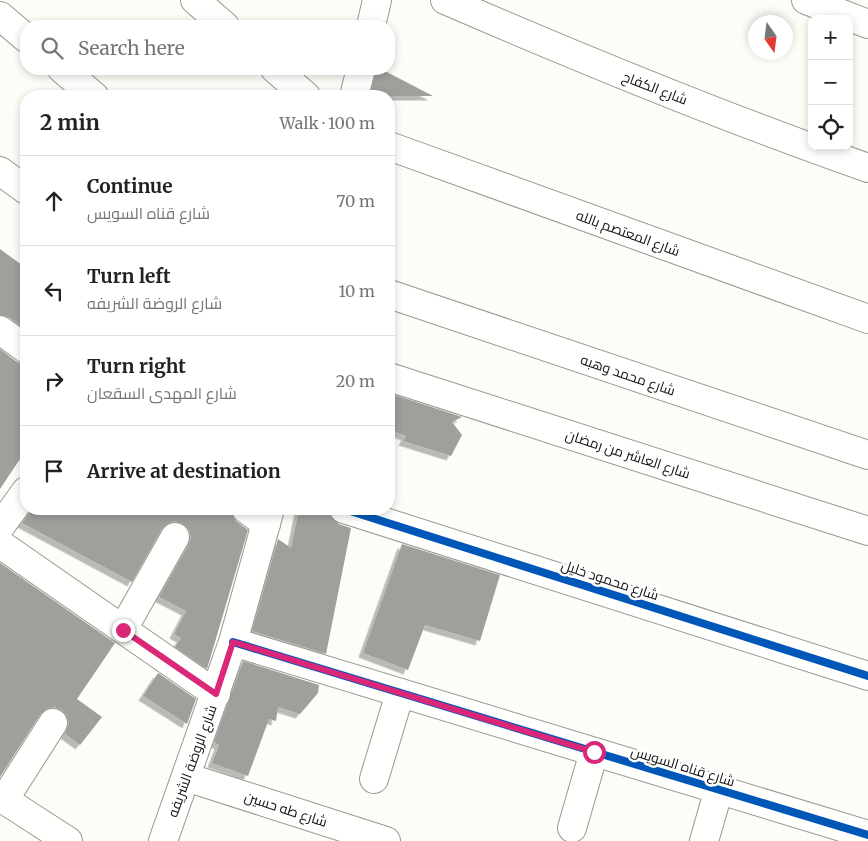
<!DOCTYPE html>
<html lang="en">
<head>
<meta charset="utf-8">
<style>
  :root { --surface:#fff; --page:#f6f6f6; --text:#222; --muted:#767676; --line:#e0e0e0 }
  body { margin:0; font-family:Merriweather,Cairo,serif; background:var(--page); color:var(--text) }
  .controls { position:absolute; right:15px; top:15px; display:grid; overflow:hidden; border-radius:10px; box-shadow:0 2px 8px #0003 }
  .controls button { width:45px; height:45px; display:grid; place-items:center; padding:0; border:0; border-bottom:1px solid var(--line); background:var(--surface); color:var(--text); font:25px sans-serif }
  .compass { position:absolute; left:748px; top:15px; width:45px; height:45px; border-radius:50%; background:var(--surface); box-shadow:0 2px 8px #0003; rotate:166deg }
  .stop { position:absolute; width:15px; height:15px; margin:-11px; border:4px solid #db2777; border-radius:50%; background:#fff }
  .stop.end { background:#db2777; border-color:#fff; box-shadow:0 1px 5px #0008 }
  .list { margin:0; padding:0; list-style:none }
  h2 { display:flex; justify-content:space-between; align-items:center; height:65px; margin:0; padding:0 20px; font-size:21px }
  h2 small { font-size:16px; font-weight:400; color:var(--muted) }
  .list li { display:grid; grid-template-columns:32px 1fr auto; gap:15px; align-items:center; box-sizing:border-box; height:90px; padding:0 20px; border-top:1px solid var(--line) }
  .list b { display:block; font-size:19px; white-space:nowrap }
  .list p { margin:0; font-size:16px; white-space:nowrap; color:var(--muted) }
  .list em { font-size:16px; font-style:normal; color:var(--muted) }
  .icon { flex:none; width:28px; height:28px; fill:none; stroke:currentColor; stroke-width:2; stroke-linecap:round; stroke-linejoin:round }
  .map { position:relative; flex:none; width:868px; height:841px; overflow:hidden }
  .search { position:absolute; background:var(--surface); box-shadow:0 2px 8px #0003; left:20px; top:20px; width:375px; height:55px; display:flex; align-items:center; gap:12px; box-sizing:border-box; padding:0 18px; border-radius:20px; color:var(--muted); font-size:19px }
  .panel { position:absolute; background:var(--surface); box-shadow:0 2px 8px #0003; left:20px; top:90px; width:375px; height:425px; border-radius:20px }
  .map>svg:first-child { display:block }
</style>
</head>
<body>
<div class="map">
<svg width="868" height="841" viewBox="0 0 868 841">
  <defs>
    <filter id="shadow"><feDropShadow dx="-4.5" dy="4.5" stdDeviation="0" flood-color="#0004"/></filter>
  </defs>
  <rect width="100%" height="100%" fill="#fdfcf7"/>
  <g fill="#a19f9c" filter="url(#shadow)">
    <polygon points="376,69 381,69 433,96 370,96"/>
    <polygon points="0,249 26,268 26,330 9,317 0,315"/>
    <polygon points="0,349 17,362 26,364 26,450 0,489"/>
    <polygon points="389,393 462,417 452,422 462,435 451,456 403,441 406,436 389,430"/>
    <polygon points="32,509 231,509 236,521 248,530 207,669 175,647 181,638 174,634 186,611 159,597 189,544 191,537 189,530 183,524 174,521 167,524 162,529 132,582 22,523"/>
    <polygon points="299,509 330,515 339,524 351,528 326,654 252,631 278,539 291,548"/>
    <polygon points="402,544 500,575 480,641 425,625 408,670 363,653"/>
    <polygon points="0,563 115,643 77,699 102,717 80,745 65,734 69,723 67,716 62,710 54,707 46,709 40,715 0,777"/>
    <polygon points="243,661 319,685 318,693 300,714 278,707 276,721 269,719 248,776 212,763 219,745 214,742"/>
    <polygon points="158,673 196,699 187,724 143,696"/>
  </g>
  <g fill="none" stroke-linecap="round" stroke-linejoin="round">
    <g stroke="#979795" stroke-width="30">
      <g id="minor">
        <polyline points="195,0 225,26"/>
        <path d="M445,0c139,60 280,118 423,168"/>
        <polyline points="806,0 868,24"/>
        <polyline points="0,16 26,38"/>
        <polyline points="371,26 377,0"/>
        <polyline points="62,69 94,96"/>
        <polyline points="275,69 306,96"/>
        <polyline points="354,96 361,69"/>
        <polyline points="389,146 868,319"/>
        <polyline points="0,171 26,190"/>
        <polyline points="389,294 868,455"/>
        <polyline points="0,330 26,349"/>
        <polyline points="389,377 868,531"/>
        <polyline points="246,509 266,524"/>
        <polyline points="344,509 868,676"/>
        <polyline points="0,527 26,491"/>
        <polyline points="0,544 216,694"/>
        <polyline points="123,629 175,537"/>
        <polyline points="233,642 868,835"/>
        <polyline points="186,777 386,841"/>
        <polyline points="374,779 400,693"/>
        <polyline points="0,797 68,841"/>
        <polyline points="4,800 53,723"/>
        <polyline points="572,828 594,752"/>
        <polyline points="163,841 233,642 270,509"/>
        <polyline points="704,841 719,789"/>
      </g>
    </g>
    <use href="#minor" stroke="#fffffe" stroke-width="28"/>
    <g stroke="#fff" stroke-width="11">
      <g id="cycleway">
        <polyline points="344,509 868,676"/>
        <polyline points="233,642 868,835"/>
      </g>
    </g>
    <use href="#cycleway" stroke="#0057b8" stroke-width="8"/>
  </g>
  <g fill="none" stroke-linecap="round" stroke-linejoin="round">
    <polyline stroke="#db2777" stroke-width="6" points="123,630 216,694 233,642 594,752"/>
  </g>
  <g text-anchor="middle" stroke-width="5" stroke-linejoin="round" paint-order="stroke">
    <g font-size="14" fill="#111" stroke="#fff">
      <text transform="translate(655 88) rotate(21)" y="5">شارع الكفاح</text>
      <text transform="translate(628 233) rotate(20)" y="5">شارع المعتصم بالله</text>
      <text transform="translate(628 375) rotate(19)" y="5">شارع محمد وهبه</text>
      <text transform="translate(628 454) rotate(18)" y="5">شارع العاشر من رمضان</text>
      <text transform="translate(610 580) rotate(18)" y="5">شارع محمود خليل</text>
      <text transform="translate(192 761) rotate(-70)" y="5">شارع الروضة الشريفه</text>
      <text transform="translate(683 766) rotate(17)" y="5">شارع قناه السويس</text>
      <text transform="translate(286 809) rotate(18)" y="5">شارع طه حسين</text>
    </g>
  </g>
</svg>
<div class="controls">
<button>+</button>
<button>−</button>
<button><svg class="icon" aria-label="locate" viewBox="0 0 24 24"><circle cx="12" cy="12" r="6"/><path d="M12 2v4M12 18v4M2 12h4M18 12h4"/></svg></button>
</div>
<svg class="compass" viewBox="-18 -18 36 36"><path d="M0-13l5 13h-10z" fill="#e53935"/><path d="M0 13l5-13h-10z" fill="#767676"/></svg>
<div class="stop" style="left:594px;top:752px"></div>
<div class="stop end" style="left:123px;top:630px"></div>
<div class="search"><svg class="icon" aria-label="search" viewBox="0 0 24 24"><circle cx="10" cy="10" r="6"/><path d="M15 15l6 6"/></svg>Search here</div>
<section class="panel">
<h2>2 min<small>Walk · 100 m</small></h2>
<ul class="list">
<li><svg class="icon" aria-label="ahead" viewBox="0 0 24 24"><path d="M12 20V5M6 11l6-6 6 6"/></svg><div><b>Continue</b><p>شارع قناه السويس</p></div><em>70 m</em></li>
<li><svg class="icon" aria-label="left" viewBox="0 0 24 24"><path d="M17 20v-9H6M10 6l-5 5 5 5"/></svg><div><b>Turn left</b><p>شارع الروضة الشريفه</p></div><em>10 m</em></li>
<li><svg class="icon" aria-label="right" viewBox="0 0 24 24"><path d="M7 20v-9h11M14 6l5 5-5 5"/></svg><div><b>Turn right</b><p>شارع المهدى السقعان</p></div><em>20 m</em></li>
<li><svg class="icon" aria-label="arrive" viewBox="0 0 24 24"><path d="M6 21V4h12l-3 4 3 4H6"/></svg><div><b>Arrive at destination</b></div></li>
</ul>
</section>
</div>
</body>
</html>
